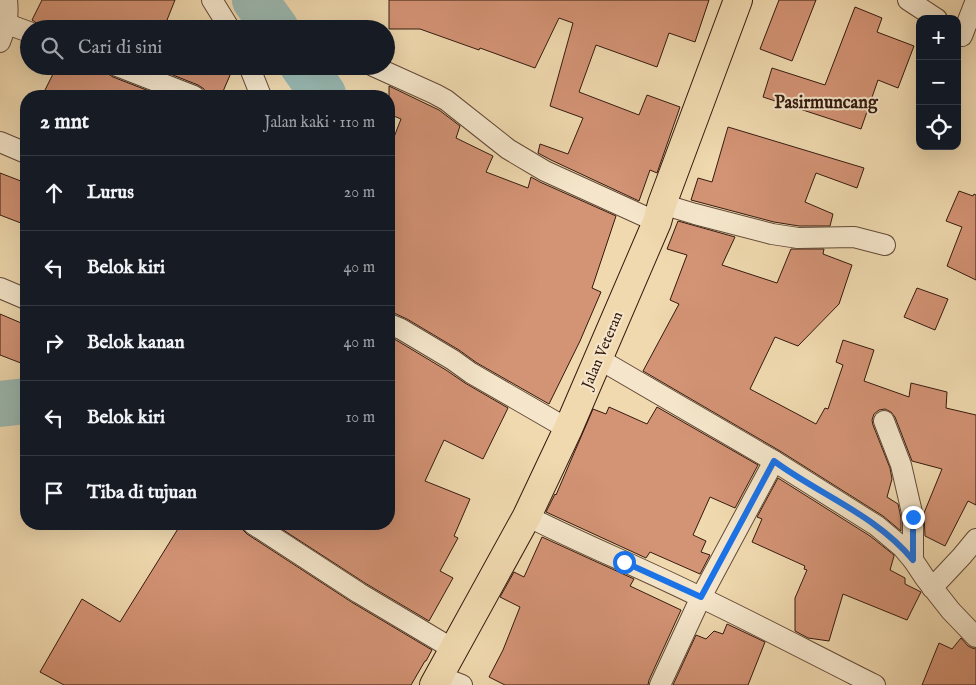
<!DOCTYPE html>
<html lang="id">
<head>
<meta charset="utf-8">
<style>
  :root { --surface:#171b24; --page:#242831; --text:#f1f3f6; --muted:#9ea1a6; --line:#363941 }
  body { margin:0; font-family:"IM FELL English",serif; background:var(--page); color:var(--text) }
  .controls { position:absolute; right:15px; top:15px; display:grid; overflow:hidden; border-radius:10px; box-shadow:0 5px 20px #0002 }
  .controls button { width:45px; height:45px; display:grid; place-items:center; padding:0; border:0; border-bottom:1px solid var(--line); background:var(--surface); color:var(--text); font:25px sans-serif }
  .stop { position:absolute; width:15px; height:15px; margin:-11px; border:4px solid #1a73e8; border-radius:50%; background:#fff }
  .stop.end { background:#1a73e8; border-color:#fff; box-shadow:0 1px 5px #0008 }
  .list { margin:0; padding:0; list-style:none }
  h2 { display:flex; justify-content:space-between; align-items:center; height:65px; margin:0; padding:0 20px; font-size:21px }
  h2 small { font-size:16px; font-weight:400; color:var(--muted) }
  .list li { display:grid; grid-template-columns:32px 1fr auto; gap:15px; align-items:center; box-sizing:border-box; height:75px; padding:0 20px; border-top:1px solid var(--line) }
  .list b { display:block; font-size:19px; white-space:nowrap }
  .list em { font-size:16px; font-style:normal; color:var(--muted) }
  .icon { flex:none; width:28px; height:28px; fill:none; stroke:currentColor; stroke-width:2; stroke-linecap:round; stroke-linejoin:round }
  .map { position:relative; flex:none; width:976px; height:685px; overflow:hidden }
  .search { position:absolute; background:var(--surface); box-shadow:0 5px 20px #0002; left:20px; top:20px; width:375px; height:55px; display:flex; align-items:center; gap:12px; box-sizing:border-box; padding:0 18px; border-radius:28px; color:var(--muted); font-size:19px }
  .panel { position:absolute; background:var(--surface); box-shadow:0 5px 20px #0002; left:20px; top:90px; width:375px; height:440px; border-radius:20px }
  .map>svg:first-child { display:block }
</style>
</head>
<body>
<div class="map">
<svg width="976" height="685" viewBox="0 0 976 685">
  <rect width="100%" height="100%" fill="#f0d9af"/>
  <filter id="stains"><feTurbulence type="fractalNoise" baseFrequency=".004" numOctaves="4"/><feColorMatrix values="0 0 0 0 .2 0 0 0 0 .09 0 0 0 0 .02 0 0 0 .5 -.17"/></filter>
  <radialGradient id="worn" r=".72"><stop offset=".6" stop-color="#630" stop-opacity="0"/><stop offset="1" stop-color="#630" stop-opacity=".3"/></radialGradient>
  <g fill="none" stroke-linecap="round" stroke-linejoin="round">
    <g stroke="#9bb9b1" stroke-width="46">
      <polyline points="255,0 276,29"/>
      <polyline points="303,66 323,94 323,96"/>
      <polyline points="0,404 26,401"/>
    </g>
  </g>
  <g fill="#d39375" stroke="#341a0f">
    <polygon points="42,0 175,0 167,20 185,29 40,29 38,24 32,20"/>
    <polygon points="389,0 709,0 695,42 669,33 657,67 596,45 579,92 639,115 647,95 680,107 657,173 650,170 639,201 551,160 538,153 540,144 568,154 583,118 550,106 573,23 559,18 535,68 480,48 479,50 420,29 389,29"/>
    <polygon points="779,0 816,0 792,61 760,49"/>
    <polygon points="855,7 882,18 877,32 914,46 898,88 878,80 861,129 763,97 772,68 825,85"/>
    <polygon points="57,66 105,66 107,73 113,77 162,96 42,96"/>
    <polygon points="150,66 234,66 221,96 206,96 204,89 198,85"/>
    <polygon points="389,86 439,110 460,126 456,138 493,156 486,172 528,188 531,177 540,182 616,216 592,288 601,292 580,341 549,404 477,363 459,350 407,319 394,313 389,312 389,150 401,119 389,114"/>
    <polygon points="728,127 864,168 857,188 816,173 805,202 833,214 830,226 799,226 774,222 691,200 698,178 712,182"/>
    <polygon points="0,173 26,183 26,225 0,215"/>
    <polygon points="959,191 973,196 974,194 976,195 976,280 947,266 962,227 946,221"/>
    <polygon points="678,221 735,237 722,265 777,283 791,249 824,249 823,254 852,265 839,304 798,346 775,337 750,389 816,424 825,408 828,409 843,365 836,362 843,340 874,350 864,381 909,397 911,383 947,392 946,408 976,415 976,505 968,501 945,546 925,536 924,513 942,469 912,461 895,417 891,412 885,409 879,410 874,414 872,420 873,425 890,468 892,479 887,497 898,504 901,518 901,531 883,516 780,451 643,371 679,304 670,300 687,255 667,249"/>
    <polygon points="917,288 948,299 935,330 904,317"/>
    <polygon points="0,314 26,325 26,365 0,355"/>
    <polygon points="389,337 396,340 446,370 465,383 508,408 483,459 444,440 425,481 470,499 454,536 458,538 440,571 453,578 429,621 365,583 274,524 389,524"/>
    <polygon points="609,407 647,424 657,407 758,465 735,508 710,497 693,535 706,541 701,552 710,555 700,574 650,552 646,558 546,512 555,494 556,495 593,409 606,414"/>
    <polygon points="778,478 870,536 894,555 894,556 890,570 905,578 905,584 921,592 907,620 843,594 829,641 808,638 795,631 795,598 807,570 804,569 805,566 752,542 762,519 757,517"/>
    <polygon points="181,524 241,524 243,530 247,534 353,603 432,650 426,661 425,661 411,685 64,685 40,672 82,599 120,622"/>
    <polygon points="542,537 634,579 630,586 681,610 649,680 648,685 505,685 489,677 503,650 520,607 500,597 514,572 524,577"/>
    <polygon points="727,624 765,642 748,685 673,685 696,635 706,639 714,631 723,634"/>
    <polygon points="961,638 968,646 972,648 976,649 976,685 922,685 939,643 952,649"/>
  </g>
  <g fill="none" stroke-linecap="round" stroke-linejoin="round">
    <g stroke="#634a37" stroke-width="22">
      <g id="street">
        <polyline points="212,0 230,29"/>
        <polyline points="908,0 937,19"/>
        <polyline points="7,24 29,32"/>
        <polyline points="962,36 976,0"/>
        <path d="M0,42c6,-16 9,-24 7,-42"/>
        <polyline points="117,66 194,96"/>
        <polyline points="249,66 261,96"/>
        <polyline points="373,66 435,94 446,100 508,149 545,171 657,222"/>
        <polyline points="0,142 26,153"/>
        <polyline points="662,204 695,214 772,234 798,238 854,237 885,245"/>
        <polyline points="0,288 26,299"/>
        <polyline points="389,324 401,329 453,360 471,373 568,429"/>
        <polyline points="599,359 774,461 877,526 902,547 913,560 925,578 951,611 976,637"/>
        <polyline points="884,421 901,465 913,517 913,560"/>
        <path d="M527,516c57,29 117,53 175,82 58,28 115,58 173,87"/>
        <polyline points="253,524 359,593 453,649"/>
        <polyline points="932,588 962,556 976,539"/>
        <polyline points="439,676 462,685"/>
        <polyline points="660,685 701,597 774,461"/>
      </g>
    </g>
    <g stroke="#341a0f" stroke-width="30">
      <polyline id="highway" points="434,685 527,516 568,429 657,222 662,204 738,0"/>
    </g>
    <use href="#street" stroke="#f5e6cb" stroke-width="20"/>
    <use href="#highway" stroke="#f0d9af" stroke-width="28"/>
  </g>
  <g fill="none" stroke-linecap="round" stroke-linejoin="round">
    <path stroke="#1a73e8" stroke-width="6" d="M624,562l77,35 73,-136c46,34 102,54 139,99v-43"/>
  </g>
  <g text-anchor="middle" stroke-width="4" stroke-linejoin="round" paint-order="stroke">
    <g font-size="15" fill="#341a0f" stroke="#f5e6cb">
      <text transform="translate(602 350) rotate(-67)" y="5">Jalan Veteran</text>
    </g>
    <g font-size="18" font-weight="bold" fill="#341a0f" stroke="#f5e6cb">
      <text x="826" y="108">Pasirmuncang</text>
    </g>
  </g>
  <rect width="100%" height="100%" filter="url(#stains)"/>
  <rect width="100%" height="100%" fill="url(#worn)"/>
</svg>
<div class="controls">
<button>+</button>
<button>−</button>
<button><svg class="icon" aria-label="locate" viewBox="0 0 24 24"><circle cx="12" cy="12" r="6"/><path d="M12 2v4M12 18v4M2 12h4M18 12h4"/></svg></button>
</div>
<div class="stop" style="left:624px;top:562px"></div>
<div class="stop end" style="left:913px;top:517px"></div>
<div class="search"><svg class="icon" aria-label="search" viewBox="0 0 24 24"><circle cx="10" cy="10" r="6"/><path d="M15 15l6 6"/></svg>Cari di sini</div>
<section class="panel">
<h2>2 mnt<small>Jalan kaki · 110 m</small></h2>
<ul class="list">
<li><svg class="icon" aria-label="ahead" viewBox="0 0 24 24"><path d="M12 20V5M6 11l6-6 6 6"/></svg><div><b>Lurus</b></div><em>20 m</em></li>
<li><svg class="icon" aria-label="left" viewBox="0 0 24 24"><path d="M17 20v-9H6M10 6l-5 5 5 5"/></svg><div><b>Belok kiri</b></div><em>40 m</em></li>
<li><svg class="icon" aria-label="right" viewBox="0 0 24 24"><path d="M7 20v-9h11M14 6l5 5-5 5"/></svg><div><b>Belok kanan</b></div><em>40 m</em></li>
<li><svg class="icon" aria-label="left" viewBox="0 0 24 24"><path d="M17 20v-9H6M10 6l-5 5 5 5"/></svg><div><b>Belok kiri</b></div><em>10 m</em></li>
<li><svg class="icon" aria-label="arrive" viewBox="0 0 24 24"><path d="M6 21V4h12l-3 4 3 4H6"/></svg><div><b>Tiba di tujuan</b></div></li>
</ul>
</section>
</div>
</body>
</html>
